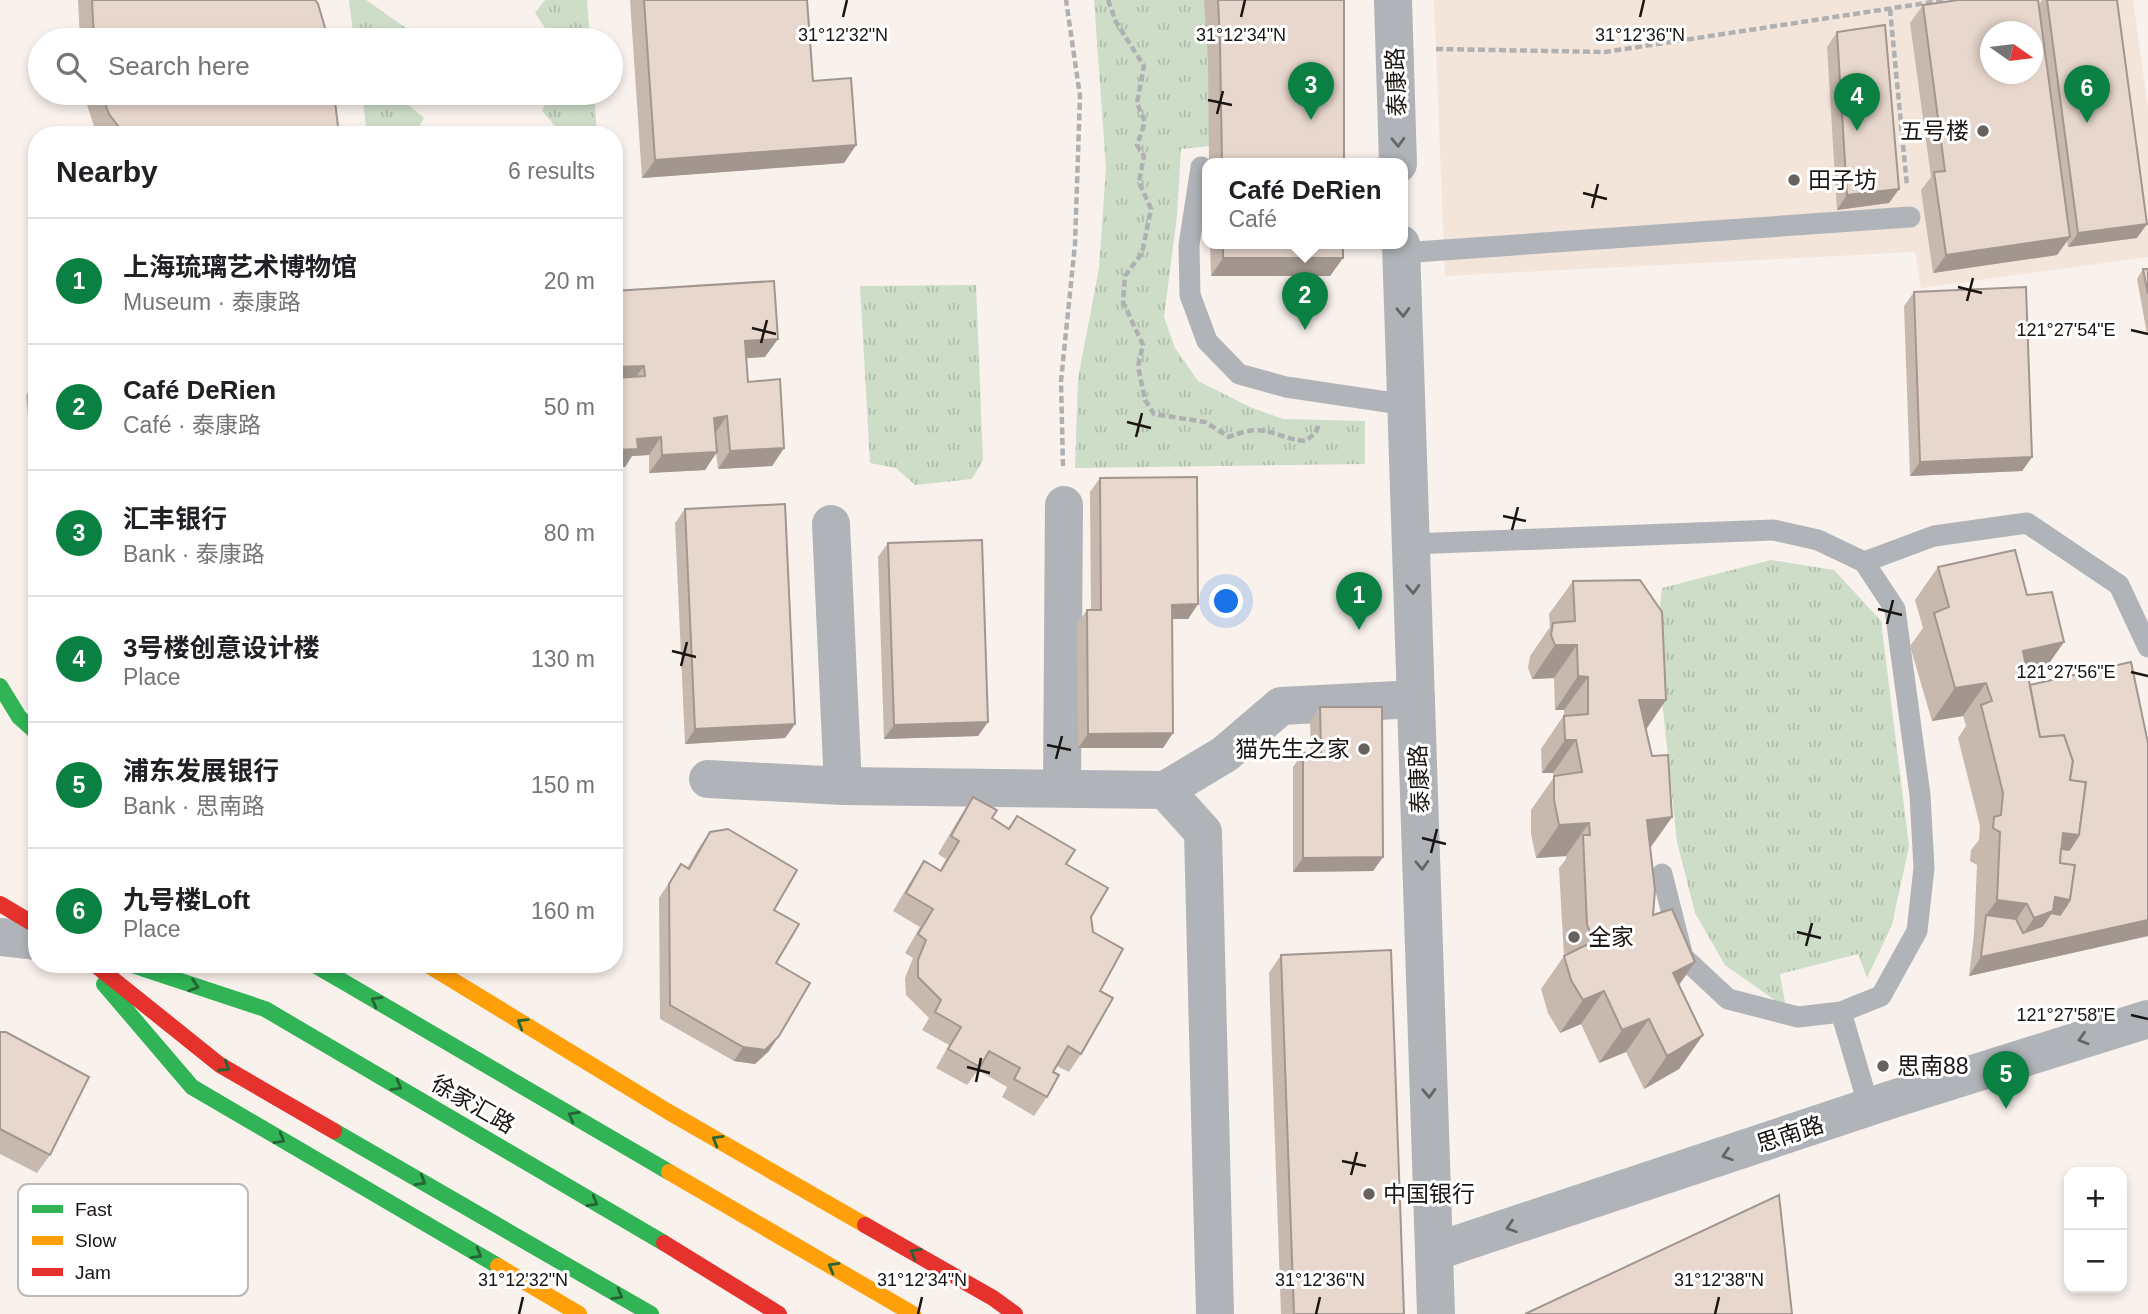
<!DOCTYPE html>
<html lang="en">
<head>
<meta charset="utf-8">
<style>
  :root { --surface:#fff; --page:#f2f2f2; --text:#202124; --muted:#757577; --line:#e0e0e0; --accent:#0b8043 }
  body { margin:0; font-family:Helvetica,"Noto Sans SC",sans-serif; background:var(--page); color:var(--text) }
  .controls { position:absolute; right:21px; bottom:21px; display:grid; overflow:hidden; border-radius:14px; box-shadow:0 4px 10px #0003 }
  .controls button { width:63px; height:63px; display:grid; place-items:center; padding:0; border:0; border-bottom:2px solid var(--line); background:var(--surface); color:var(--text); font:35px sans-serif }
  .compass { position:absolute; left:1980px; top:21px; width:63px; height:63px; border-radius:50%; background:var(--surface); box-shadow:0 4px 10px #0003; rotate:104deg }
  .you { position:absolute; left:1227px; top:602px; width:24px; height:24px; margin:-18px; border:5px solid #fff; border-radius:50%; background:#1a73e8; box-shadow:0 0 0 10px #1a73e833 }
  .badge { display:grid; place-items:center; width:46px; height:46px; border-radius:50%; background:var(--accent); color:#fff; font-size:23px; font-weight:700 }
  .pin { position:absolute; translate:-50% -58px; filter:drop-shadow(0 2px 4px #0008) }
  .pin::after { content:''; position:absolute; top:37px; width:24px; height:21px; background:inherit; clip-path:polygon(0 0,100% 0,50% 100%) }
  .popup { position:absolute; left:1202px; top:158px; width:206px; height:91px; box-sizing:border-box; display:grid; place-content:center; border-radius:14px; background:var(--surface); filter:drop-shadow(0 2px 5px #0005); font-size:23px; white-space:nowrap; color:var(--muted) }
  .popup b { font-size:26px; color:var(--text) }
  .popup::after { content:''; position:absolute; left:50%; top:100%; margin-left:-14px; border:14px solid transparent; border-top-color:var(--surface) }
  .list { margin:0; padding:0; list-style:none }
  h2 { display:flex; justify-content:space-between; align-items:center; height:91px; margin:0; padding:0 28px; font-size:30px }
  h2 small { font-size:23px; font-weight:400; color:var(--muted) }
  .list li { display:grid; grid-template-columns:46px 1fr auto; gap:21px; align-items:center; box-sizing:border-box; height:126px; padding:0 28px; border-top:2px solid var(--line) }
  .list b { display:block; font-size:26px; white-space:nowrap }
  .list p { margin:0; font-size:23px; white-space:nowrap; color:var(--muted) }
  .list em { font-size:23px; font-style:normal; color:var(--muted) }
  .icon { flex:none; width:38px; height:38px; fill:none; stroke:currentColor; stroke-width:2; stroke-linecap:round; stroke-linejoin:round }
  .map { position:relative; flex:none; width:2148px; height:1314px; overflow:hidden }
  .search { position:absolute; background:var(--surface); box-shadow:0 4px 10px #0003; left:28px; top:28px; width:595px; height:77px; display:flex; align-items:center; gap:18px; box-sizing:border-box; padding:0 24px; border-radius:38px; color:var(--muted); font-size:26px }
  .panel { position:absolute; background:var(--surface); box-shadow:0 4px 10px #0003; left:28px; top:126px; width:595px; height:847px; border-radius:28px }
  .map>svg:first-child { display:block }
</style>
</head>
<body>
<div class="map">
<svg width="2148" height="1314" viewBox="0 0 2148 1314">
  <defs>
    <pattern id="grass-tufts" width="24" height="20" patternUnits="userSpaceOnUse" patternTransform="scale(1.75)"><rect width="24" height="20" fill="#cdddc8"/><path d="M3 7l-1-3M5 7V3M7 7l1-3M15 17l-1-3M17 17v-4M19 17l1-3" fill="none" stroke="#afbdab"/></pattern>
  </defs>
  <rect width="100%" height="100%" fill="#f9f1ec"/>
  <path fill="#f4e5db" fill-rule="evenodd" d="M1434,0h699l15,108v149l-227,31 -6,-36 -470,24zM1990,32h42v42h-42z"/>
  <g fill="url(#grass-tufts)">
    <polygon points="349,0 366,0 409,30 404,40 354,40"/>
    <polygon points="545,0 587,0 590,40 553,40 535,13"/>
    <polygon points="1094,0 1209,0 1211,146 1181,149 1177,216 1164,317 1175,348 1198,381 1250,407 1283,419 1365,421 1365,464 1075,468 1078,379 1099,268 1106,168"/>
    <polygon points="362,93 403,93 404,101 424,118 414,135 367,135"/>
    <polygon points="550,93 594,93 597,134 563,135 542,111"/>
    <polygon points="976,285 983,460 972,479 915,485 896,468 870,463 860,286"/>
    <polygon points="1771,560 1834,570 1881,621 1909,846 1892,925 1867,978 1858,954 1780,974 1786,1008 1725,965 1695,913 1677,842 1656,643 1662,588"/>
  </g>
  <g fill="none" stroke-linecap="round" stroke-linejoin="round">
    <g stroke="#afb0b1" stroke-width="4.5" stroke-dasharray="7 3.5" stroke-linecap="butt">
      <path d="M1108,0l8,22 28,44 -7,37 8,19 -8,23 7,11 -5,26 12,27 -9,44 -17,23 -2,26 20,43 -5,21 7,34 9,14 51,8 24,15c39,-16 43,1 77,4l10,-9 3,-8"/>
      <polyline points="1890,9 1907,186"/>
      <polyline points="1436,49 1605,52 1946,0"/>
      <polyline points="1063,466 1061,381 1075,244 1080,96 1066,0"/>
    </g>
    <g stroke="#b0b4b9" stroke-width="21">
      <polyline points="1201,167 1189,245 1190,295 1207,341 1239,374 1286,387 1407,405"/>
      <polyline points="1401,253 1910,217"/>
      <polyline points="1411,544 1773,530 1818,540 1864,562 1895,609 1920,795 1924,868 1917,931 1881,996 1841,1012 1798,1017 1728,999 1683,957 1662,874"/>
      <polyline points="1864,562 1934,536 2027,523 2119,585 2148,647"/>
      <polyline points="1841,1012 1869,1107"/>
    </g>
    <g stroke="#b0b4b9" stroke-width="38">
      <polyline points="1393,0 1398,164"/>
      <polyline points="1401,244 1436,1314"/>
      <polyline points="831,524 843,786"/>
      <polyline points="708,779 843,786 1165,790 1225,754 1281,706 1416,699"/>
      <polyline points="1062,787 1064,505"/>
      <polyline points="1165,790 1203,832 1215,1314"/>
      <polyline points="0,937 37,941"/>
      <polyline points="1434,1252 1893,1099 2148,1019"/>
    </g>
    <g stroke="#30b455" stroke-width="16">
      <polyline points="0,686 19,717 37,733"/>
      <polyline points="129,964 265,1009 664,1243"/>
      <polyline points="313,964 669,1172"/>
      <polyline points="104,984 192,1087 498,1266"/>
      <polyline points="334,1131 651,1314"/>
    </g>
    <g stroke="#ff9f0a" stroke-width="16">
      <polyline points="426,964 667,1111 865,1225"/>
      <polyline points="669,1172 913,1314"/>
      <polyline points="498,1266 579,1314"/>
    </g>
    <g stroke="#e5322d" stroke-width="16">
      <polyline points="0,904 37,926"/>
      <polyline points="94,964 220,1065 334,1131"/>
      <polyline points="865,1225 993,1298 1015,1314"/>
      <polyline points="664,1243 779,1314"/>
    </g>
  </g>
  <g fill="#c8b9af">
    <polygon points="78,0 315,0 328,40 80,40"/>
    <polygon points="630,0 807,0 813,81 856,145 844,163 642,178"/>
    <polygon points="1204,0 1344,0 1344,164 1209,164 1208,60"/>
    <polygon points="2042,0 2117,0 2137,238 2068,247 2067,241 2057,255 1933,273 1921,190 1931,177 1910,23 1923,5 2039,5"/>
    <polygon points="1837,32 1899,189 1889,203 1837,210 1827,47"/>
    <polygon points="83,93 334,93 339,135 98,135 96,132"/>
    <polygon points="1210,244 1343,244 1343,258 1330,276 1211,276"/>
    <polygon points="2143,269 2148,269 2148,334 2147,334 2137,279"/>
    <polygon points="614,291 765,357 746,358 748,382 784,448 772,466 718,469 716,453 705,470 649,473 649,455 632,456 625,467"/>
    <polygon points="1914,292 2032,457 2022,471 1910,476 1904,306"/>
    <polygon points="37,380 37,512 26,395"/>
    <polygon points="1100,478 1198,604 1188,619 1172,619 1163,748 1078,748 1077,624 1087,610 1091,610 1090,492"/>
    <polygon points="685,509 795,724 785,738 685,744 675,523"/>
    <polygon points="888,543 988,722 978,736 884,739 878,557"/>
    <polygon points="1938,567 2041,675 2028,678 2030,685 2148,743 2148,936 1969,976 1974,934 1977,865 1970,861 1971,850 1979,840 1980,826 1958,738 1966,726 1963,716 1932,721 1910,646 1923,628 1915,600"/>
    <polygon points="1573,581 1666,700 1646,730 1652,756 1672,817 1650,848 1653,915 1695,962 1679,985 1703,1035 1679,1069 1644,1089 1626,1052 1599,1063 1581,1024 1560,1033 1548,1013 1541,989 1564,956 1559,868 1566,859 1566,856 1536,858 1531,834 1531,810 1554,777 1553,773 1542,773 1541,749 1564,715 1564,710 1555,710 1554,678 1532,679 1528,668 1530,656 1550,627 1549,614"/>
    <polygon points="1320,707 1383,857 1373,871 1293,872 1293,767 1303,753 1311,752 1310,721"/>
    <polygon points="973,797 992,818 1008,828 1017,816 1066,864 1091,917 1100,991 1081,1054 1069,1072 1057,1066 1053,1072 1047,1097 1034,1116 1002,1097 1007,1087 978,1070 967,1085 936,1068 949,1045 922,1030 929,1018 906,995 905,978 913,958 905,953 920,927 893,911 912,879 924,861 940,870 946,859 938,854 961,815"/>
    <polygon points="710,832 774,910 776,963 769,1051 755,1064 734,1061 660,1019 659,898 681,864 687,868 700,846"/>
    <polygon points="1281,955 1404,1314 1281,1314 1269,973"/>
    <polygon points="0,1032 50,1155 37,1173 0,1154"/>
  </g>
  <g fill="#a2968f">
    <polygon points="856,145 844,163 642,178 655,160"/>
    <polygon points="1899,189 1889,203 1837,210 1847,195"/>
    <polygon points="2147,224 2137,238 2068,247 2078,233"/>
    <polygon points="2070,237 2057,255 1933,273 1946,255"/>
    <polygon points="1223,258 1343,258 1330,276 1211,276"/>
    <polygon points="778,339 765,357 732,359 745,341"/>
    <polygon points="644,366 631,384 614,385 614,367"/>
    <polygon points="727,416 714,435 714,418"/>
    <polygon points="661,437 649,455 632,456 625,467 614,467 614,450 637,439"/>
    <polygon points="784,448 772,466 718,469 730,451"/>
    <polygon points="717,452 705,470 649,473 662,455"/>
    <polygon points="2032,457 2022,471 1910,476 1920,462"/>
    <polygon points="1198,604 1188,619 1162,619 1172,605"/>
    <polygon points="2064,642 2041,675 2000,684 2023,651"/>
    <polygon points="1555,645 1577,645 1554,678 1532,679"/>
    <polygon points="1578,676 1588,677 1564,710 1555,710"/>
    <polygon points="1986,683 1963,716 1932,721 1955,688"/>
    <polygon points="1639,700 1666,700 1643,733"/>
    <polygon points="988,722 978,736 884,739 894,725"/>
    <polygon points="795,724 785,738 685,744 695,729"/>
    <polygon points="1173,733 1163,748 1078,748 1088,734"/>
    <polygon points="1565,740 1576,740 1553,773 1542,773"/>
    <polygon points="1672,817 1648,851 1647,820"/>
    <polygon points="1589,823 1566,856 1536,858 1559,825"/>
    <polygon points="2063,833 2079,835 2056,868"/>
    <polygon points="1383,857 1373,871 1293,872 1303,858"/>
    <polygon points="2055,897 2070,900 2148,920 2148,936 1969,976 1981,957 2011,951 2034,918"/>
    <polygon points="1997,900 2027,904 2004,937 1986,915"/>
    <polygon points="1695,962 1672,995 1673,973"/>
    <polygon points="1604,991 1581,1024 1560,1033 1583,1000"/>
    <polygon points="1649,1019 1626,1052 1599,1063 1622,1030"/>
    <polygon points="1703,1035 1679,1069 1644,1089 1667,1056"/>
    <polygon points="779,1036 769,1051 755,1064 734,1061 743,1047"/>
  </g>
  <g fill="#e8d7cc" stroke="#a2968f" stroke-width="2" fill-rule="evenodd">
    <polygon points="92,0 315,0 318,4 326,31 328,40 94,40"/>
    <polygon points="644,0 807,0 813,81 851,78 856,145 655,160"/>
    <polygon points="1218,0 1344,0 1344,164 1222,164 1220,42"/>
    <path d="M1958,0h80l32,237 -124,18 -12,-83 11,-1 -22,-166zM1991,32h42v42h-42z"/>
    <polygon points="2047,0 2117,0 2147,224 2078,233"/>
    <polygon points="1885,25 1899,189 1847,195 1837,32"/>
    <polygon points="101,93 334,93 339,135 125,135 109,114"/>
    <rect x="1223" y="244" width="120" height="14"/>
    <polygon points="2143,269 2148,269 2148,294"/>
    <polygon points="774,281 778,339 745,341 748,382 780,379 784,448 730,451 727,416 714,418 717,452 662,455 661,437 637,439 638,449 614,450 614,378 645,376 644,366 614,367 614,291"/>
    <polygon points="2026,287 2032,457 1920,462 1914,292"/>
    <polygon points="1197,477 1198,604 1172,605 1173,733 1088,734 1087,610 1101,610 1100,478"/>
    <polygon points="785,504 795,724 695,729 685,509"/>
    <polygon points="982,540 988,722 894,725 888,543"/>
    <polygon points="2015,550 2027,595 2052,592 2064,642 2023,651 2040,737 2064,735 2073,761 2070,780 2086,782 2079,835 2063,833 2060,863 2075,865 2070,900 2055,897 2053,911 2034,918 2027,904 1997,900 2000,832 1993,828 1994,817 2001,815 2003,793 1981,705 1992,701 1986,683 1955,688 1934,613 1949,607 1938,567"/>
    <polygon points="1640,580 1662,612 1666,700 1639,700 1652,756 1668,755 1672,817 1647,820 1655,890 1653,915 1672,909 1695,962 1673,973 1703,1035 1667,1056 1649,1019 1622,1030 1604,991 1583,1000 1571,980 1564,956 1594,941 1587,925 1583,835 1590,835 1589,823 1559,825 1554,800 1554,776 1582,772 1576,740 1565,740 1564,716 1588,714 1588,677 1578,676 1577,645 1555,645 1551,635 1553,623 1575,621 1573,581"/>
    <polygon points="2131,662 2148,743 2148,920 1981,957 1986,915 2016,919 2023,933 2042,926 2051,913 2060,915 2070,900 2075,865 2060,863 2061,849 2069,850 2079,835 2086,782 2070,780 2073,761 2064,735 2040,737 2030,685"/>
    <polygon points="1320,707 1382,707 1383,857 1303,858 1303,753 1321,752"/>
    <polygon points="973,797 997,810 992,818 1009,829 1017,816 1075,850 1066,864 1108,888 1091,917 1093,932 1123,949 1100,991 1113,998 1081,1054 1068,1046 1053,1072 1059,1075 1047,1097 1014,1079 1020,1068 989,1051 980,1067 948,1049 961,1027 935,1012 941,1000 918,977 918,960 926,940 918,934 933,909 906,893 924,861 941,871 959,841 951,836"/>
    <polygon points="728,829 797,870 774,910 799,924 776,963 810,983 779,1036 765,1050 743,1047 670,1005 669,884 681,864 689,869 710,832"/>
    <polygon points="1391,950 1404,1314 1294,1314 1281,955"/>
    <polygon points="0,1032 6,1032 89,1077 50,1155 0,1129"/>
    <polygon points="1779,1195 1792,1314 1525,1314"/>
  </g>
  <defs><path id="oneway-chevron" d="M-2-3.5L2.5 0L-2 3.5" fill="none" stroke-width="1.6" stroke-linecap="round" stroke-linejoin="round" transform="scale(1.75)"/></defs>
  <g stroke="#656466">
    <use href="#oneway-chevron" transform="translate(1398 142) rotate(88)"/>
    <use href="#oneway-chevron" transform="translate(1403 312) rotate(88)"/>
    <use href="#oneway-chevron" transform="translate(1413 589) rotate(88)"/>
    <use href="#oneway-chevron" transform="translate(1422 865) rotate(88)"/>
    <use href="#oneway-chevron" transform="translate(2083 1039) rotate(163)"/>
    <use href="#oneway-chevron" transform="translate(1429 1093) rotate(88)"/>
    <use href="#oneway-chevron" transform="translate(1727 1155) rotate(162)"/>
    <use href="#oneway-chevron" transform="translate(1511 1227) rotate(162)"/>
  </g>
  <g stroke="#256434">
    <use href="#oneway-chevron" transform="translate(194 986) rotate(18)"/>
    <use href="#oneway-chevron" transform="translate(376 1001) rotate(-150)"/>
    <use href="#oneway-chevron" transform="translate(522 1023) rotate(-149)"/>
    <use href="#oneway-chevron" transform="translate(225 1067) rotate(33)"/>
    <use href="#oneway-chevron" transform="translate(397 1086) rotate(30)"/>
    <use href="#oneway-chevron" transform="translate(573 1116) rotate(-150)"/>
    <use href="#oneway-chevron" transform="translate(280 1139) rotate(30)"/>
    <use href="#oneway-chevron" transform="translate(717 1140) rotate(-150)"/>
    <use href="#oneway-chevron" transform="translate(421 1181) rotate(30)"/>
    <use href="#oneway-chevron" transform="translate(593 1202) rotate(30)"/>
    <use href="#oneway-chevron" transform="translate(915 1253) rotate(-150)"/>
    <use href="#oneway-chevron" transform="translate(477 1254) rotate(30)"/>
    <use href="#oneway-chevron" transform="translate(833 1267) rotate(-150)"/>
    <use href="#oneway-chevron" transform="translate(618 1295) rotate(30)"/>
  </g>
  <path fill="none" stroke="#1a1512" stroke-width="2.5" d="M843,17l4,-17M1241,17l4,-17M1640,17l4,-17M1208,100l24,5M1217,114l6,-23M1583,193l24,6M1592,208l6,-24M1958,287l24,6M1967,301l6,-23M752,328l24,6M2131,330l17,4M761,343l6,-23M1127,422l24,6M1136,437l6,-24M1503,516l23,5M1512,530l6,-23M1878,609l24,6M1887,624l6,-24M672,651l24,6M681,666l6,-24M2131,672l17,4M1047,745l24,5M1056,759l6,-23M1422,838l24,6M1431,853l6,-24M1797,932l24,6M1806,946l6,-23M2131,1015l17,4M967,1067l23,6M976,1082l5,-24M1342,1161l24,5M1351,1175l6,-23M519,1314l4,-17M918,1314l4,-17M1316,1314l4,-17M1715,1314l4,-17"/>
  <g fill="#68625e" stroke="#fff" stroke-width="2.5">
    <circle cx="1983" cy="131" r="7"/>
    <circle cx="1794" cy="180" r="7"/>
    <circle cx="1364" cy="749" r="7"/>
    <circle cx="1574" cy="937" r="7"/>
    <circle cx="1883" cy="1066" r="7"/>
    <circle cx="1369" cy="1194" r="7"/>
  </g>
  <g text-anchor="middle" stroke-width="6" stroke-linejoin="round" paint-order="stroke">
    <g font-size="23" fill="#1a1512" stroke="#fff">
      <text transform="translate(1396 82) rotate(-92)" y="8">泰康路</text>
      <text transform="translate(1419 779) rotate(-92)" y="8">泰康路</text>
      <text transform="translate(473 1104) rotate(30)" y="8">徐家汇路</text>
      <text transform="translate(1790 1134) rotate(-18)" y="8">思南路</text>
    </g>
    <g font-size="23" fill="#1a1512" stroke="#fff" text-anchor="start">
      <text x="1969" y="139" text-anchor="end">五号楼</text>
      <text x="1808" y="188">田子坊</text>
      <text x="1350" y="757" text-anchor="end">猫先生之家</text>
      <text x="1588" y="945">全家</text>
      <text x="1897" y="1074">思南88</text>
      <text x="1383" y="1202">中国银行</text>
    </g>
  </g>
  <rect x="18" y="1184" width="230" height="112" rx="10" fill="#fff" stroke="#bab9b8" stroke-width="2"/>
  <rect x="32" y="1205" width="31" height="8" fill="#30b455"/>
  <rect x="32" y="1236" width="31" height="9" fill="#ff9f0a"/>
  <rect x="32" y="1268" width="31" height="8" fill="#e5322d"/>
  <g font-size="19" fill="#1a1512">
    <text x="75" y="1216">Fast</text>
    <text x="75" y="1247">Slow</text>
    <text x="75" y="1279">Jam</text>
  </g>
  <g font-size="18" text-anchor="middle" fill="#1a1512" stroke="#fff" stroke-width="6" stroke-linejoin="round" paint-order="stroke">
    <text x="843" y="41">31°12'32"N</text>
    <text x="1241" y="41">31°12'34"N</text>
    <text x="1640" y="41">31°12'36"N</text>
    <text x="2066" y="336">121°27'54"E</text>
    <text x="2066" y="678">121°27'56"E</text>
    <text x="2066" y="1021">121°27'58"E</text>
    <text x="523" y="1286">31°12'32"N</text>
    <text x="922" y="1286">31°12'34"N</text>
    <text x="1320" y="1286">31°12'36"N</text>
    <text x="1719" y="1286">31°12'38"N</text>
  </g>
</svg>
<div class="controls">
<button>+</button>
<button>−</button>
</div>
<svg class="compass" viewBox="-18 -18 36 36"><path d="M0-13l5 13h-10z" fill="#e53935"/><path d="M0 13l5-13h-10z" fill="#757577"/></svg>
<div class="you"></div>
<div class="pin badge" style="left:1359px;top:630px">1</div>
<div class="pin badge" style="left:1305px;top:330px">2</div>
<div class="popup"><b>Café DeRien</b>Café</div>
<div class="pin badge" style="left:1311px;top:120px">3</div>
<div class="pin badge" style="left:1857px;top:131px">4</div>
<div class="pin badge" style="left:2006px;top:1109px">5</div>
<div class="pin badge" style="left:2087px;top:123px">6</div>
<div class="search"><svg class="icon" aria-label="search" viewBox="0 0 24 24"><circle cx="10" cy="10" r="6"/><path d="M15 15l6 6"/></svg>Search here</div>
<section class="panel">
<h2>Nearby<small>6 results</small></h2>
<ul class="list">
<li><span class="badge">1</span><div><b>上海琉璃艺术博物馆</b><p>Museum · 泰康路</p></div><em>20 m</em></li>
<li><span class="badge">2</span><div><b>Café DeRien</b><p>Café · 泰康路</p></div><em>50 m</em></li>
<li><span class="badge">3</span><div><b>汇丰银行</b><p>Bank · 泰康路</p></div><em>80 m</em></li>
<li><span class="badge">4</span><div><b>3号楼创意设计楼</b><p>Place</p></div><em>130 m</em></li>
<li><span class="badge">5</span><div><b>浦东发展银行</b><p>Bank · 思南路</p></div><em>150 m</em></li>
<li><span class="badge">6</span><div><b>九号楼Loft</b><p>Place</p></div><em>160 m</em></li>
</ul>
</section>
</div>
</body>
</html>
